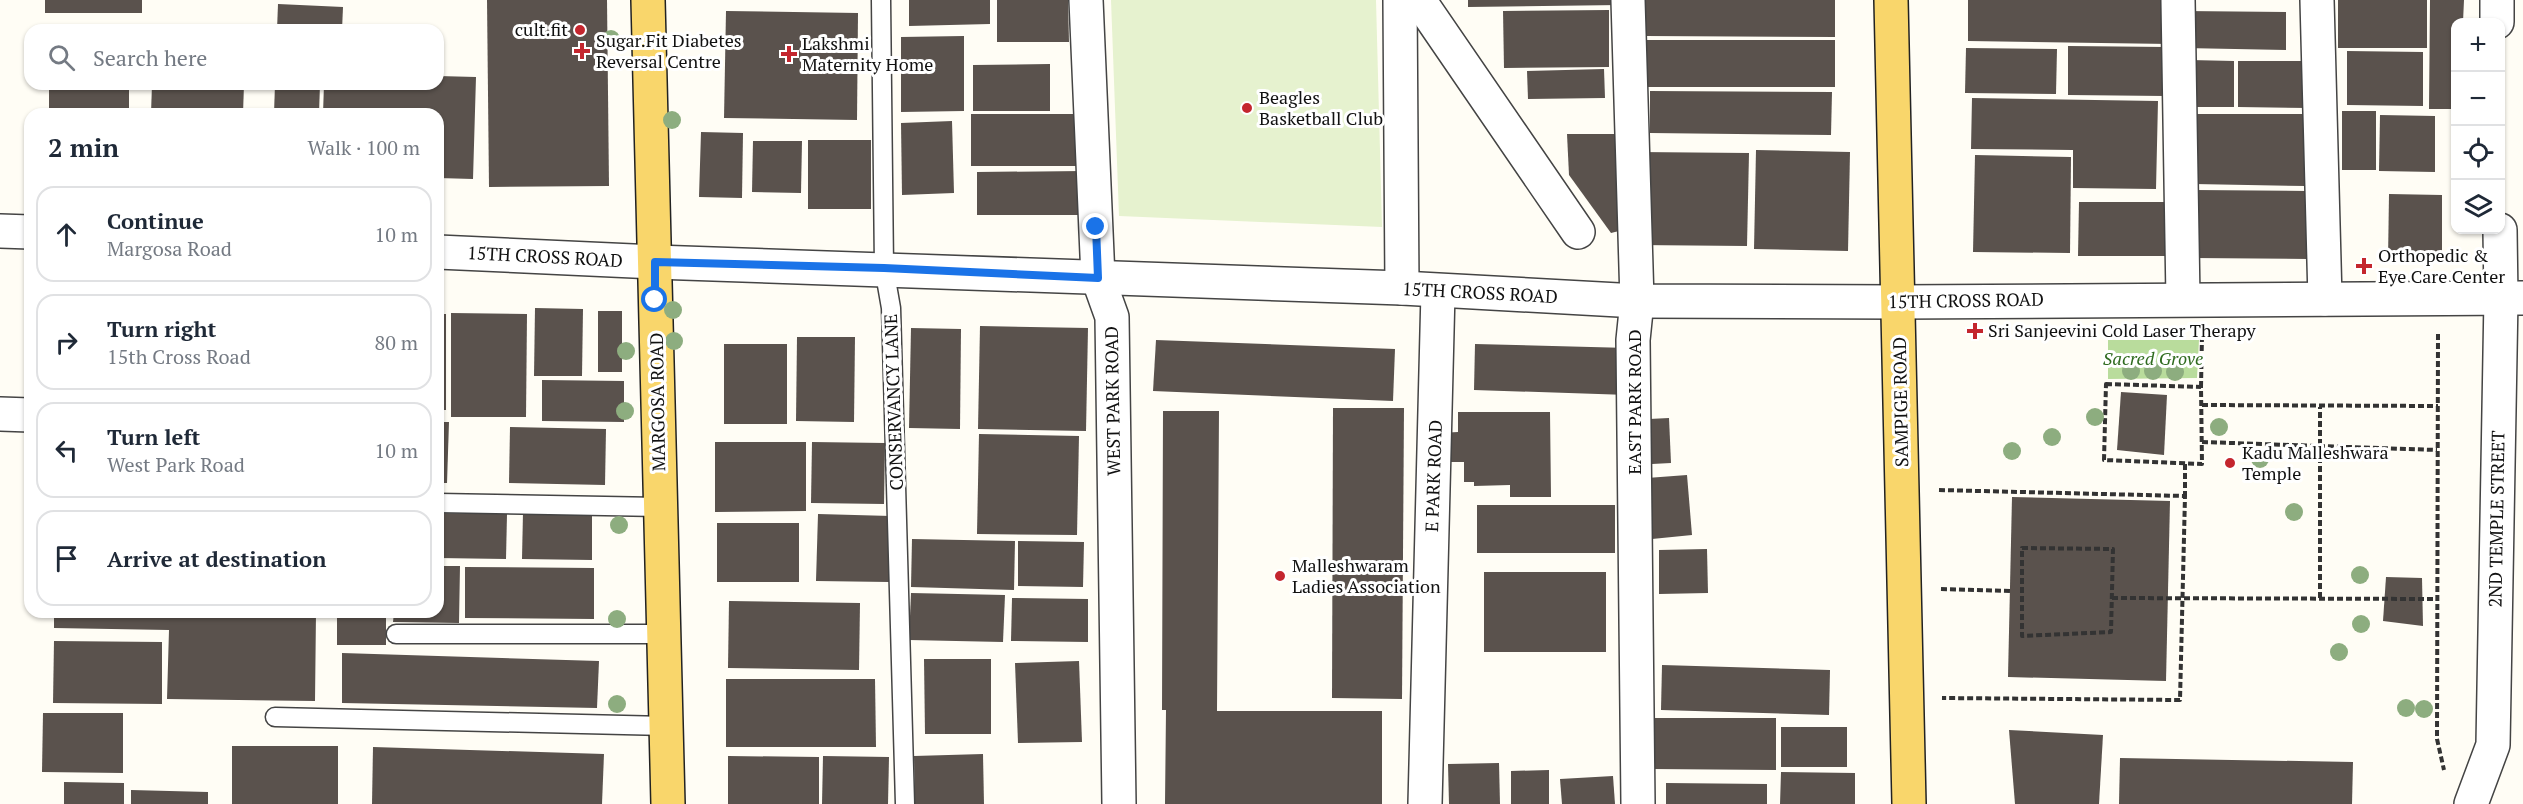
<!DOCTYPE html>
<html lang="en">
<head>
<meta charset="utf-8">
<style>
  :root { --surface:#fff; --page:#f6f6f7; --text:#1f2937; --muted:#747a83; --line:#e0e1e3 }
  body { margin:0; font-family:"PT Serif",serif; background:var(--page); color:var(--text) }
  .controls { position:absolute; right:18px; top:18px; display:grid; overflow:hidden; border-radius:12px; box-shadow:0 2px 4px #0004 }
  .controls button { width:54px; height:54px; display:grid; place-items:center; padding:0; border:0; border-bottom:2px solid var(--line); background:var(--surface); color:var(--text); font:30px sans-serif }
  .stop { position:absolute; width:18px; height:18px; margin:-14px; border:4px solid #1a73e8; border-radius:50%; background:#fff }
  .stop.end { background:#1a73e8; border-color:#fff; box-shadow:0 2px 6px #0008 }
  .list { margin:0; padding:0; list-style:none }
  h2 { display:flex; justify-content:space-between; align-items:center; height:78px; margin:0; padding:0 24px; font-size:26px }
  h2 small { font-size:20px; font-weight:400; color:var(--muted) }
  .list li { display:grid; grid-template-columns:39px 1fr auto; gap:18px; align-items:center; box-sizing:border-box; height:96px; margin:0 12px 12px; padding:0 12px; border:2px solid var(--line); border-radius:18px }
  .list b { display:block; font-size:22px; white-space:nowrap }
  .list p { margin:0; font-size:20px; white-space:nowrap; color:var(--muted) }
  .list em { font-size:20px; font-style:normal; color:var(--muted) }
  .icon { flex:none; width:33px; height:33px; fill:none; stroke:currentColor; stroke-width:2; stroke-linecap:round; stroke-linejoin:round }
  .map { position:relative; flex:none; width:2523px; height:804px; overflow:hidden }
  .search { position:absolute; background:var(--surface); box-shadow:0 2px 4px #0004; left:24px; top:24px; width:420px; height:66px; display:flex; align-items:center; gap:15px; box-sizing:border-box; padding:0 21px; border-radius:18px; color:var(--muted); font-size:22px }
  .panel { position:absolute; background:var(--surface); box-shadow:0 2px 4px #0004; left:24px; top:108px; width:420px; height:510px; border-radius:18px }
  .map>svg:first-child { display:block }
</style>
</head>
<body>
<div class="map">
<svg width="2523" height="804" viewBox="0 0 2523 804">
  <rect width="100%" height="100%" fill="#fffdf5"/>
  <polygon fill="#b9dc9c" points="2108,340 2199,340 2197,378 2108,379"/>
  <polygon fill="#e6f2cf" points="1111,0 1376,0 1382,227 1119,216"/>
  <g fill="#5a524d">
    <rect x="45" y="0" width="97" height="13"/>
    <polygon points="487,0 607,0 609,186 489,187"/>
    <polygon points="909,0 990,0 990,24 909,26"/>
    <polygon points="997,0 1068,0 1069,42 997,42"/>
    <polygon points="1468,0 1620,0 1620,5 1468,7"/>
    <polygon points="1646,0 1835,0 1835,37 1646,36"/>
    <polygon points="1968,0 2170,0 2170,44 1968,41"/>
    <rect x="2338" y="0" width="89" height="48"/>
    <polygon points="2430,0 2464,0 2463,22 2456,22 2456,109 2429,109"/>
    <polygon points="278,4 343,7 342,30 277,30"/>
    <polygon points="1609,10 1609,67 1504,68 1503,11"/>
    <polygon points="726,11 858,13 857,120 724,118"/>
    <polygon points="2184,11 2286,12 2286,50 2184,48"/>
    <polygon points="964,36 964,111 901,112 901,37"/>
    <rect x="1647" y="40" width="188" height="47"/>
    <polygon points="2068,46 2166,47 2165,96 2068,95"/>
    <polygon points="1966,48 2057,49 2056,94 1965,93"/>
    <polygon points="2347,51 2423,52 2423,106 2347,105"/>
    <polygon points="2190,60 2234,61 2234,107 2190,107"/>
    <polygon points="2238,61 2308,61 2308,108 2238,107"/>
    <polygon points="1050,64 1050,111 973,111 973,65"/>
    <polygon points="1604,69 1605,98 1528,99 1527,71"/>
    <polygon points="438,76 476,77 473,179 438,178 438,114 323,114 324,84 438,84"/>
    <rect x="49" y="84" width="80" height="30"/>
    <polygon points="152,84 244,84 243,114 151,114"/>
    <polygon points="275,84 320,84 319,114 274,114"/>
    <polygon points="1650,91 1832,92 1831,135 1650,133"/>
    <polygon points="1972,98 2158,101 2156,189 2073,188 2073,150 1971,149"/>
    <rect x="2342" y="111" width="34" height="59"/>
    <rect x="971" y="114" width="110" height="52"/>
    <polygon points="2195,114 2306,114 2306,186 2194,184"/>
    <polygon points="2380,115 2435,116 2435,172 2379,171"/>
    <polygon points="952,121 954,193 902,195 901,123"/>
    <polygon points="701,132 743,133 742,198 699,197"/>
    <polygon points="1567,134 1623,134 1623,230 1611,233 1569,175"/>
    <rect x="808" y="140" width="63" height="69"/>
    <polygon points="753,141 802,141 801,193 752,192"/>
    <polygon points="1756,150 1850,152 1848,251 1754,249"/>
    <polygon points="1638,152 1749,153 1747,246 1637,245"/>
    <polygon points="1975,155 2071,157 2070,253 1973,252"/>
    <polygon points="1083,171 1083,215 977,215 977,172"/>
    <polygon points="2194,190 2308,191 2308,259 2193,258"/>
    <polygon points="2389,194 2442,195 2442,261 2388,261"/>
    <polygon points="2079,202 2175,202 2175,256 2078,256"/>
    <polygon points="535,308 583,309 582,376 534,376"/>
    <rect x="598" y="311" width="24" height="61"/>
    <polygon points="451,313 527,314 526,417 451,417"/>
    <rect x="438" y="314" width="8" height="96"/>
    <polygon points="980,326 1088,328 1086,431 978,429"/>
    <polygon points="911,328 961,329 960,429 909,428"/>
    <polygon points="797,337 855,337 854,422 796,421"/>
    <polygon points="1156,340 1395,349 1393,401 1153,391"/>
    <rect x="724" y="344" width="63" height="80"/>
    <polygon points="1475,344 1629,348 1628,395 1474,390"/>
    <polygon points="542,380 624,381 624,422 542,421"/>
    <polygon points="2121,392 2167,395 2164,455 2117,450"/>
    <polygon points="1333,408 1404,408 1402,699 1332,698"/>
    <polygon points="1163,411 1219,411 1217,711 1382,711 1382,804 1165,804 1166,710 1162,710"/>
    <polygon points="1458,412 1550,412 1551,497 1510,497 1510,485 1474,486 1474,482 1464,482 1464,462 1440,462 1439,433 1458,432"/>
    <polygon points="1669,418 1671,463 1652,464 1649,419"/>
    <polygon points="438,422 449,422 447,483 438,483"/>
    <polygon points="510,427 606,429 605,485 509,483"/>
    <polygon points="979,434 1079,436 1077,535 977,534"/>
    <polygon points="715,442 806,442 806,511 715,512"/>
    <polygon points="812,442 885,443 884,504 811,503"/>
    <polygon points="1687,475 1692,535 1652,539 1647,478"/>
    <polygon points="2012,497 2170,501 2166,681 2008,677"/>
    <rect x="1477" y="505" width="138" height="48"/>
    <polygon points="523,512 592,514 592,560 522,559"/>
    <polygon points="438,513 507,514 506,559 438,558"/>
    <polygon points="818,514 891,516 889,582 816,581"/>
    <rect x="717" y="523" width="82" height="59"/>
    <polygon points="912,539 1015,541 1014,590 911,587"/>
    <polygon points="1018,541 1084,542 1083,587 1018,586"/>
    <polygon points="1707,549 1708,593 1659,594 1659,550"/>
    <polygon points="438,566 460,566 459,623 393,622 394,612 438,612"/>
    <polygon points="465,567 594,568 594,619 465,618"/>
    <rect x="1484" y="572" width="122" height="80"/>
    <polygon points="2386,577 2422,578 2423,626 2383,621"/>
    <polygon points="911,593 1005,595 1003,642 909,640"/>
    <polygon points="1012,598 1088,599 1088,642 1011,641"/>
    <polygon points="729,601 860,603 859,670 728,668"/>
    <polygon points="54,612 316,612 315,701 167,699 169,630 54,628"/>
    <rect x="337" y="612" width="49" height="33"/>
    <polygon points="54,641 162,642 162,704 53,703"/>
    <polygon points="342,653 599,661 597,708 342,703"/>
    <polygon points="924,659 991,659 991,734 925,734"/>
    <polygon points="1079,661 1082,742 1018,743 1015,663"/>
    <polygon points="1662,665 1830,670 1829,715 1661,710"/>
    <polygon points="726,679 875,679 876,747 726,747"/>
    <polygon points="43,713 123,713 123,773 42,772"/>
    <polygon points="1652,718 1776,718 1776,770 1652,769"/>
    <rect x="1781" y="727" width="66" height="40"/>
    <polygon points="2009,730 2103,735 2099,804 2015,804"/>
    <rect x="232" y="746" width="106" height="58"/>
    <polygon points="373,747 604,754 602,804 372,804"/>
    <polygon points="983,754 984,804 915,804 914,756"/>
    <polygon points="728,756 819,757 819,804 728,804"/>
    <polygon points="823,756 889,757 888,804 822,804"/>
    <polygon points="2120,758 2353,762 2352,804 2119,804"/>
    <polygon points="1499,763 1500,804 1449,804 1448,764"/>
    <polygon points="1549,770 1549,804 1511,804 1511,771"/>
    <polygon points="1781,772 1855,773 1855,804 1780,804"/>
    <polygon points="1613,776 1615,804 1562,804 1560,779"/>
    <polygon points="64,782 124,783 124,804 64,804"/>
    <polygon points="1666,783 1767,784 1767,804 1666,804"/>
    <polygon points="131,790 208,792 208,804 131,804"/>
  </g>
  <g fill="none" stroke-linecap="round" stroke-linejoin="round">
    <g stroke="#444" stroke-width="21">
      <g id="service">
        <polyline points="881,0 884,268 891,308 905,804"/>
        <polyline points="438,503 660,507"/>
        <polyline points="396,634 663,634"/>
        <polyline points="275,717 666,726"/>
      </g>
    </g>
    <g stroke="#444" stroke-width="36">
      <g id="minor">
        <polyline points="1086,0 1098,278 1112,317 1119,804"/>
        <polyline points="1400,0 1402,288"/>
        <polyline points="1419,0 1578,232"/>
        <polyline points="1628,0 1637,301 1633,340 1638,804"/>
        <polyline points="2178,0 2183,299"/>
        <polyline points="2317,0 2325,299"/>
        <polyline points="2497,0 2497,22"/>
        <polyline points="0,414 30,415"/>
        <polyline points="1425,804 1438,292"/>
        <polyline points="2471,804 2493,745 2501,298 2500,230"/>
      </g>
    </g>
    <g stroke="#444" stroke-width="36">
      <g id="tertiary">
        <polyline points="0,231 30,232"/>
        <polyline points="438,252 655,262 1402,288 1637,301 1898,302 2523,298"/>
      </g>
    </g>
    <g stroke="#222" stroke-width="36">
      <g id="primary">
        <polyline points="648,0 668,804"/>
        <polyline points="1891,0 1909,804"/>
      </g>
    </g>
    <g stroke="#333" stroke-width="4" stroke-dasharray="6 3" stroke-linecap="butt">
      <polyline points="2438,334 2437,739 2444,770"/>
      <polygon points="2106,384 2201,387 2202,464 2104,460"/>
      <polyline points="2201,387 2202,336"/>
      <polyline points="2202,405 2438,406"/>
      <polyline points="2202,442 2437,450"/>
      <polyline points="2185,464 2185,496"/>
      <polyline points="1939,490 2185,496 2180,700 1942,698"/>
      <polygon points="2022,548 2113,549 2111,632 2022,636"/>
      <polyline points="1941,589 2010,591"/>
      <polyline points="2112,598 2437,599"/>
      <polyline points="2320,598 2320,407"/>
    </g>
    <use href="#service" stroke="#fff" stroke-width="18"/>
    <use href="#minor" stroke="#fff" stroke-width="33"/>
    <use href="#tertiary" stroke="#fff" stroke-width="33"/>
    <use href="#primary" stroke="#f9d66b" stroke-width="33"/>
  </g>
  <g fill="#8dad7f">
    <circle cx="611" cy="39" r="9"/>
    <circle cx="672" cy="120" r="9"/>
    <circle cx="673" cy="310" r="9"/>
    <circle cx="674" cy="341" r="9"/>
    <circle cx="626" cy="351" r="9"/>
    <circle cx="2131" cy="371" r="9"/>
    <circle cx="2153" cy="371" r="9"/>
    <circle cx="2175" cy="372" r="9"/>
    <circle cx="625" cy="411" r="9"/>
    <circle cx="2095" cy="417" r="9"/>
    <circle cx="2219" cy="427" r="9"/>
    <circle cx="2052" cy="437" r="9"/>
    <circle cx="2012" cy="451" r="9"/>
    <circle cx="2260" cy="459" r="9"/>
    <circle cx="2294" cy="512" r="9"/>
    <circle cx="619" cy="525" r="9"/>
    <circle cx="2360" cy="575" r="9"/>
    <circle cx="617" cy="619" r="9"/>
    <circle cx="2361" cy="624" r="9"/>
    <circle cx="2339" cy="652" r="9"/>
    <circle cx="617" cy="704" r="9"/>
    <circle cx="2406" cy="708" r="9"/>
    <circle cx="2424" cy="709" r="9"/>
  </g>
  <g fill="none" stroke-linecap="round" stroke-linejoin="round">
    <polyline stroke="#1a73e8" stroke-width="8" points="655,300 655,262 884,268 1098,278 1096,227"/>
  </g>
  <g fill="#c4262e" stroke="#fff" stroke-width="2">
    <circle cx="580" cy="30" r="6"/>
    <path d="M579 42h6v6h6v6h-6v6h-6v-6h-6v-6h6z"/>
    <path d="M786 45h6v6h6v6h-6v6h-6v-6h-6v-6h6z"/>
    <circle cx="1247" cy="108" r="6"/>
    <path d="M2361 257h6v6h6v6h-6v6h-6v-6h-6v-6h6z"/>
    <path d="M1972 322h6v6h6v6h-6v6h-6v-6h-6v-6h6z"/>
    <circle cx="2230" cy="463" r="6"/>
    <circle cx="1280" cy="576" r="6"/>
  </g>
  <g text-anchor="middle" stroke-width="6" stroke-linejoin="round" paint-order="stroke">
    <g font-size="18" fill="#111" stroke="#fff" text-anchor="start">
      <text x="568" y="36" text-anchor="end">cult.fit</text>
      <text x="596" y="47">Sugar.Fit Diabetes<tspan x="596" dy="21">Reversal Centre</tspan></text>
      <text x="802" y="50">Lakshmi<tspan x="802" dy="21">Maternity Home</tspan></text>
      <text x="1259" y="104">Beagles<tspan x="1259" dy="21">Basketball Club</tspan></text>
      <text x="2378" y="262">Orthopedic &amp;<tspan x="2378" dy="21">Eye Care Center</tspan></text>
      <text x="1988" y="337">Sri Sanjeevini Cold Laser Therapy</text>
      <text x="2242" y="459">Kadu Malleshwara<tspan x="2242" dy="21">Temple</tspan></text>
      <text x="1292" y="572">Malleshwaram<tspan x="1292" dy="21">Ladies Association</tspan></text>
    </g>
    <g font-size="18" fill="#111" stroke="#fff">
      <text transform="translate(545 257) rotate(3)" y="6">15TH CROSS ROAD</text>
      <text transform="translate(1480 293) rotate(3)" y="6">15TH CROSS ROAD</text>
      <text transform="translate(1966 301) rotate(-1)" y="6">15TH CROSS ROAD</text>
      <text transform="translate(1113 401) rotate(-91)" y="6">WEST PARK ROAD</text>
      <text transform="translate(658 402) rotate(-91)" y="6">MARGOSA ROAD</text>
      <text transform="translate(894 402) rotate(-92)" y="6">CONSERVANCY LANE</text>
      <text transform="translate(1635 402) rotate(-90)" y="6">EAST PARK ROAD</text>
      <text transform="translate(1901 402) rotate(-91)" y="6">SAMPIGE ROAD</text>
      <text transform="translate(1434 476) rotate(-88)" y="6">E PARK ROAD</text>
      <text transform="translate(2497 519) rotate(-89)" y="6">2ND TEMPLE STREET</text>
    </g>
    <g font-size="18" font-style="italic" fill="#2f6b1f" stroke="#fff">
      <text x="2153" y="365">Sacred Grove</text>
    </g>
  </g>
</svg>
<div class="controls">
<button>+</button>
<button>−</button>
<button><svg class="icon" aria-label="locate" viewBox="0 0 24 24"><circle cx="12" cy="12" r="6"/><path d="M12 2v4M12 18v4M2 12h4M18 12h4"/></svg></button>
<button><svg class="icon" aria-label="layers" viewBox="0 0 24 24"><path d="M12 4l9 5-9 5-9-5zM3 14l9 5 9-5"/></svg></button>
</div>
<div class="stop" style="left:655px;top:300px"></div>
<div class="stop end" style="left:1096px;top:227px"></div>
<div class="search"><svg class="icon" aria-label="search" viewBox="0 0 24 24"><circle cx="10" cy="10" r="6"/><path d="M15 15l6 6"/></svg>Search here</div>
<section class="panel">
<h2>2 min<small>Walk · 100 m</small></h2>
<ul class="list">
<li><svg class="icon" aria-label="ahead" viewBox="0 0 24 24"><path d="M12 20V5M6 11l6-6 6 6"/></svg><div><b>Continue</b><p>Margosa Road</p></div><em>10 m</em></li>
<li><svg class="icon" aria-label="right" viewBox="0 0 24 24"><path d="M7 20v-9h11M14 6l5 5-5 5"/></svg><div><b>Turn right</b><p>15th Cross Road</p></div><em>80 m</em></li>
<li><svg class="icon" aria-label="left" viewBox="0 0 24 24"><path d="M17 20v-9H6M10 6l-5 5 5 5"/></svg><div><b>Turn left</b><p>West Park Road</p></div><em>10 m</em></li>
<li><svg class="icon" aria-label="arrive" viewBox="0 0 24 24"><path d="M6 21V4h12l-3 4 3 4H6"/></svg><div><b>Arrive at destination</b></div></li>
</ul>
</section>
</div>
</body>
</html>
